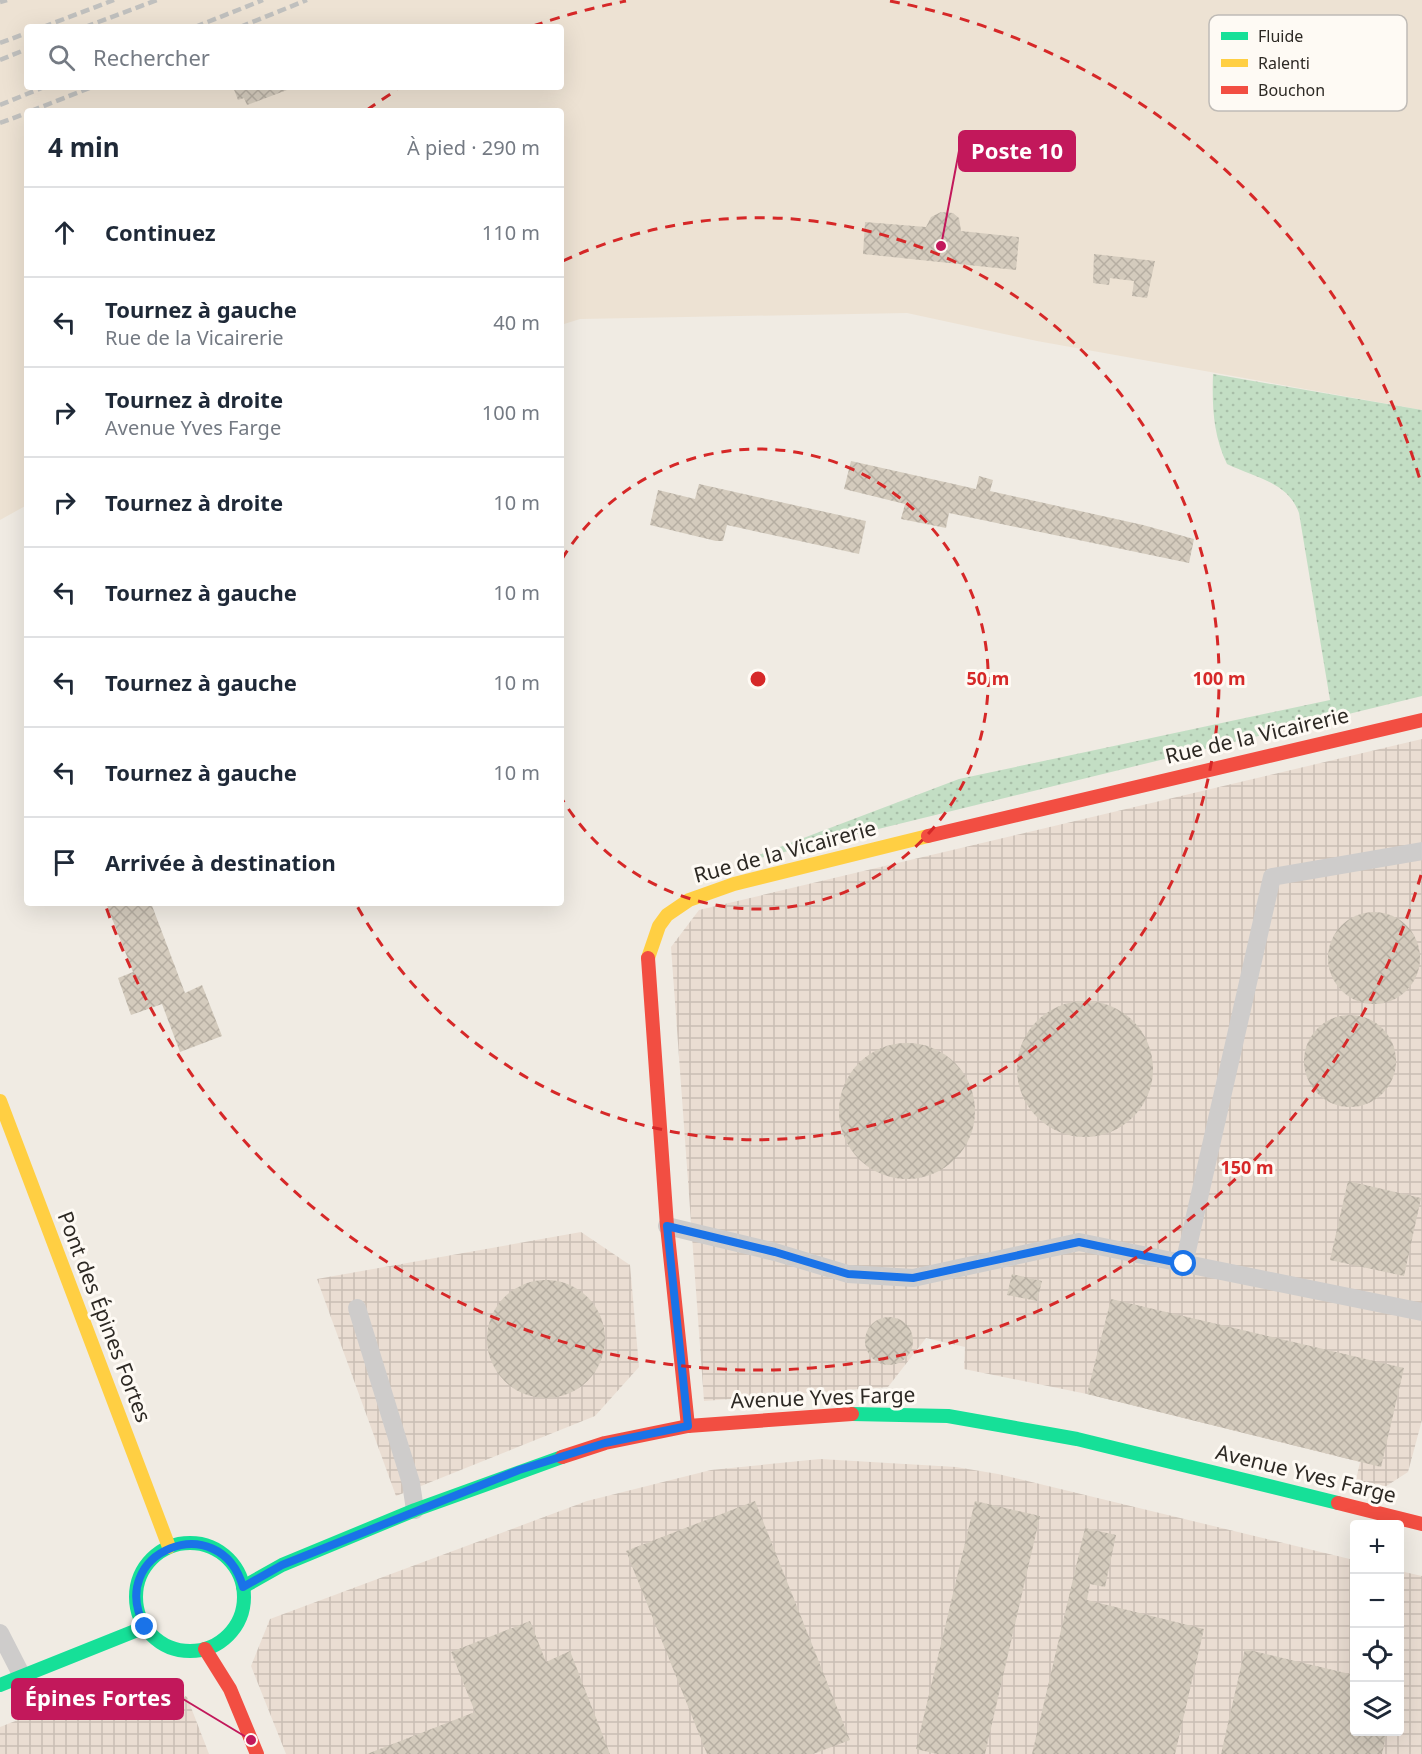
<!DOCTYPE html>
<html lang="fr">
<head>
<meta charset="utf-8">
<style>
  :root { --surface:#fff; --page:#f6f6f7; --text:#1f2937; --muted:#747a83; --line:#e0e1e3 }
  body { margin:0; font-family:"Noto Sans",sans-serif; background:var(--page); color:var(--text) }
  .controls { position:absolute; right:18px; bottom:18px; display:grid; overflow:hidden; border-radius:6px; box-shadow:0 6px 24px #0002 }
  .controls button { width:54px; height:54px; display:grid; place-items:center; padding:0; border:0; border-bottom:2px solid var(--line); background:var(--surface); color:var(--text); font:30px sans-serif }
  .stop { position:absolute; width:18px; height:18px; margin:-14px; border:4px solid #1a73e8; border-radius:50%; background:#fff }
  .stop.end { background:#1a73e8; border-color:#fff; box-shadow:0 2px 6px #0008 }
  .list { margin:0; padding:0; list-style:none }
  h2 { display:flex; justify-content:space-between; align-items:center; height:78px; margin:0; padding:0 24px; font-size:26px }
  h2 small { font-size:20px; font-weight:400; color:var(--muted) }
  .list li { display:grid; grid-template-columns:39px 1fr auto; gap:18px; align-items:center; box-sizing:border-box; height:90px; padding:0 24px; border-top:2px solid var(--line) }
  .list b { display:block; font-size:22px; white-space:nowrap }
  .list p { margin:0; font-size:20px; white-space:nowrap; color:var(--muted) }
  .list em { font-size:20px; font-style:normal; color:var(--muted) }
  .icon { flex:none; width:33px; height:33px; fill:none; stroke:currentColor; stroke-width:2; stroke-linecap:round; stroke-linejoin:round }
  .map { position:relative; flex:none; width:1422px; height:1754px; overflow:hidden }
  .search { position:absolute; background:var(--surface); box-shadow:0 6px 24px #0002; left:24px; top:24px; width:540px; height:66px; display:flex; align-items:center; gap:15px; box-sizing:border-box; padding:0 21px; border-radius:6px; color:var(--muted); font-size:22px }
  .panel { position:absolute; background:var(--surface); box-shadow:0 6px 24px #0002; left:24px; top:108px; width:540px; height:798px; border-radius:6px }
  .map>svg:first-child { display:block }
</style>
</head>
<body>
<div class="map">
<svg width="1422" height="1754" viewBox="0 0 1422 1754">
  <defs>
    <pattern id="industrial-grid" width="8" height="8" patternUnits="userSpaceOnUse" patternTransform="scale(1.5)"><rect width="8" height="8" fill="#eaddd2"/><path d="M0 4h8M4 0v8" fill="none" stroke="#c9beb4"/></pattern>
    <pattern id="grass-dots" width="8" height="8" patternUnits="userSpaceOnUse" patternTransform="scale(1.5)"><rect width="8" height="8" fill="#c3dec4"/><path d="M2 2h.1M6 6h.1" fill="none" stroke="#a8bea8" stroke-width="1.8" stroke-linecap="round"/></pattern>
    <pattern id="building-cross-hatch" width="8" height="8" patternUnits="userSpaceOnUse" patternTransform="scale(1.5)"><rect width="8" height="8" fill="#d4cbbd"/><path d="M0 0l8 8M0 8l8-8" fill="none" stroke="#b6aea2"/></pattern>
  </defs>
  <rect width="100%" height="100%" fill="#f0ebe3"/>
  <path fill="#ede2d3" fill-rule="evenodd" d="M0,0h1422v410l-385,-69 -130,-28 -327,6 -19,6v-214h-534v394l-27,15zM27,27h534v60h-534z"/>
  <g fill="url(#industrial-grid)">
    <polygon points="1422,739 1422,1420 1408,1472 1374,1494 1354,1489 1360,1462 1087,1394 964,1369 965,1347 926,1338 888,1387 704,1401 671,947 699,910"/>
    <polygon points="581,1232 630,1265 639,1367 595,1416 396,1496 317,1279"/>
    <polygon points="820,1459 956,1467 998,1474 1354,1560 1354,1732 1400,1732 1400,1571 1422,1576 1422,1754 286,1754 251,1666 270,1619 587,1501 711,1470"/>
    <polygon points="125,1678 164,1684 187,1697 209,1754 0,1754 0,1727"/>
  </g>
  <path fill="url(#grass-dots)" d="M1213,374l209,36v286l-687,168 224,-85 371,-79 -31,-187c-11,-31 -43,-35 -72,-49 -14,-29 -15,-58 -14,-90z"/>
  <g fill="url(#building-cross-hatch)">
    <polygon points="233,87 295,87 247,105 244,98 238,100"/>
    <polygon points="941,212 953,213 959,218 961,231 1019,237 1016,270 863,254 865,222 926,227 931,217"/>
    <polygon points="1094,254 1155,261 1147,298 1132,296 1134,281 1110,278 1109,285 1093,283"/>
    <polygon points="851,461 976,489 979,476 993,480 990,491 1143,525 1194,539 1189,563 949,513 946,528 901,519 905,504 844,489"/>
    <polygon points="699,484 866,521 859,554 727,525 723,541 716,541 650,525 658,490 695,499"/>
    <polygon points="106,903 151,903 185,993 202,985 222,1036 180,1052 162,1004 131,1015 118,978 133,972"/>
    <circle cx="1374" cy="958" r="46"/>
    <circle cx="1085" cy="1069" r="68"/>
    <circle cx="1350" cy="1061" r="46"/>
    <circle cx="907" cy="1111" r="68"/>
    <polygon points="1348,1181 1421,1198 1404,1276 1330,1260"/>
    <polygon points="1012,1274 1042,1281 1037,1301 1007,1295"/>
    <circle cx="546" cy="1339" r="59"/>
    <polygon points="1111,1299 1404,1368 1381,1467 1087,1394"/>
    <circle cx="889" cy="1341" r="24"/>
    <polygon points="755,1501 850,1740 813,1754 707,1754 626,1551"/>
    <polygon points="975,1501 1040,1516 985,1754 937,1754 916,1749"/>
    <polygon points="1085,1528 1116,1535 1105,1587 1090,1584 1087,1600 1204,1629 1175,1754 1032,1754"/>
    <polygon points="530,1621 546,1662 570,1651 610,1754 367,1754 475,1712 451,1652"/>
    <polygon points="1245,1649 1354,1675 1354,1732 1387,1732 1382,1754 1221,1754"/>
  </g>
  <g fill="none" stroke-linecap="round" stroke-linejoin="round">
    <g stroke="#cecccb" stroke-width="18">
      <polyline points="667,1226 775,1252 848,1274 913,1278 1079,1242 1422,1312"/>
      <polyline points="1184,1264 1272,877 1422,851"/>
      <polyline points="357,1308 411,1483 415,1510"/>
      <polyline points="0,1633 22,1676"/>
    </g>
    <g stroke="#16e098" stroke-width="14">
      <polyline points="852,1414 948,1416 1077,1439 1338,1503"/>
      <circle cx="190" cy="1597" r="54"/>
      <polyline points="243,1587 282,1565 415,1510 562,1457"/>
      <polyline points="0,1685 145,1627"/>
    </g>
    <g stroke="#ffcf43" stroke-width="14">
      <polyline points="648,958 659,926 667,915 689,900 734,884 928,836"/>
      <polyline points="0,1101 169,1547"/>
    </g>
    <g stroke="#f24e42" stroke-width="14">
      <polyline points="928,836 1422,720"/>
      <polyline points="648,958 667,1226 688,1426"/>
      <polyline points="562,1457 605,1443 688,1426 852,1414"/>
      <polyline points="1338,1503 1422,1524"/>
      <polyline points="205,1649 230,1689 257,1754"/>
    </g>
    <g stroke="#c0c0be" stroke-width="4.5" stroke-dasharray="9 4.5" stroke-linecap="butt">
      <polyline points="0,2 7,0"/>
      <polyline points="43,27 114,0"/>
      <polyline points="85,27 157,0"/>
      <polyline points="195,27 263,0"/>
      <polyline points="240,27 307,0"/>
      <polyline points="0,43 27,33"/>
      <polyline points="0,60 27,49"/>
      <polyline points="0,105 44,87"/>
      <polyline points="31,111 92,87"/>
      <polyline points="0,123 27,113"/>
    </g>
  </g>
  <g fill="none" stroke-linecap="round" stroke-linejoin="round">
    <path stroke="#1a73e8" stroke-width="8" d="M145,1627c-41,-75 75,-121 98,-40l39,-22 237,-95 86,-27 83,-17 -21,-200 108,26 73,22 65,4 166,-36 105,22"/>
  </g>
  <g fill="none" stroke="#d62828" stroke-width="3" stroke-dasharray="10 8">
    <path d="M562 559A230 230 0 1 1 562 799"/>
    <path d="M563 261A461 461 0 1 1 357 906"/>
    <path d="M1421 875A691 691 0 0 1 105 904M367 110A691 691 0 0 1 397 90M533 26A691 691 0 0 1 626 1M890 1A691 691 0 0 1 1421 483"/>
  </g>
  <g text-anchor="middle" stroke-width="6" stroke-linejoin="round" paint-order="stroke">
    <g font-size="21" fill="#2d2924" stroke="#fefaf4">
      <text transform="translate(1257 736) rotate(-13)" y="7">Rue de la Vicairerie</text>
      <text transform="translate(785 852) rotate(-15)" y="7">Rue de la Vicairerie</text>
      <text transform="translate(104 1317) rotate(69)" y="7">Pont des Épines Fortes</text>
      <text transform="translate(823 1398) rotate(-2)" y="7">Avenue Yves Farge</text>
      <text transform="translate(1306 1474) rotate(14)" y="7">Avenue Yves Farge</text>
    </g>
  </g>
  <rect x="1209" y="15" width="198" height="96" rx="9" fill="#fefaf4" stroke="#bfbbb6" stroke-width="1.5"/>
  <rect x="1221" y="32" width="27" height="8" fill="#16e098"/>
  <rect x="1221" y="59" width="27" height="8" fill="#ffcf43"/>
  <rect x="1221" y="86" width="27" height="8" fill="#f24e42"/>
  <g font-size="16" fill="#2d2924">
    <text x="1258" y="42">Fluide</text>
    <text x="1258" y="69">Ralenti</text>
    <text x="1258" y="96">Bouchon</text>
  </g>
  <circle cx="758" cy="679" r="9" fill="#d62828" stroke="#fefaf4" stroke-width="3"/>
  <g font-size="18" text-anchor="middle" font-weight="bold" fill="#d62828" stroke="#fefaf4" stroke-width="6" stroke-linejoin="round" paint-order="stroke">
    <text x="988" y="685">50 m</text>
    <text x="1219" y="685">100 m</text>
    <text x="1247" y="1174">150 m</text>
  </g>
  <path fill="none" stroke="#c2185b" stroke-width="2" d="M941 246L959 151M251 1740L183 1699"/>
  <g fill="#c2185b" stroke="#fefaf4" stroke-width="2">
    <circle cx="941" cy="246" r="6"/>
    <circle cx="251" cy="1740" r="6"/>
  </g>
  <g fill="#c2185b" stroke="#c2185b" stroke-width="2">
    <rect x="959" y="131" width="116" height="40" rx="6"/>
    <rect x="12" y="1679" width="171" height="40" rx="6"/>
  </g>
  <g font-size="22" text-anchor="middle" font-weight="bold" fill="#fff">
    <text x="1017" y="159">Poste 10</text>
    <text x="98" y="1706">Épines Fortes</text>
  </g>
</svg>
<div class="controls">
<button>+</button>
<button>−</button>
<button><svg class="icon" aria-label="locate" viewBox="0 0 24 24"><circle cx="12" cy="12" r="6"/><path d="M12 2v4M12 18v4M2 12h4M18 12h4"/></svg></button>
<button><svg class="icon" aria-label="layers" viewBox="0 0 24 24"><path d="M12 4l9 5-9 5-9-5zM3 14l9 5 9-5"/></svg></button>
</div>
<div class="stop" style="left:1184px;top:1264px"></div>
<div class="stop end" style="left:145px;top:1627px"></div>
<div class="search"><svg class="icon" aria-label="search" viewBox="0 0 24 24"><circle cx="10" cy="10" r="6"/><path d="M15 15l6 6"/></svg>Rechercher</div>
<section class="panel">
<h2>4 min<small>À pied · 290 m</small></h2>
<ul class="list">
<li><svg class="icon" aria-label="ahead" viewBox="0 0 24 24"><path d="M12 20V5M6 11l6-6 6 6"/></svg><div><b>Continuez</b></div><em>110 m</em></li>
<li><svg class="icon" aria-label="left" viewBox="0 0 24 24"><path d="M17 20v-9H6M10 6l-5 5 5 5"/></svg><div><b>Tournez à gauche</b><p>Rue de la Vicairerie</p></div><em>40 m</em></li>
<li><svg class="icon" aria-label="right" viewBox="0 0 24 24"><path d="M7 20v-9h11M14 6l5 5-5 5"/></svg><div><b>Tournez à droite</b><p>Avenue Yves Farge</p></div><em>100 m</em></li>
<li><svg class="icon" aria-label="right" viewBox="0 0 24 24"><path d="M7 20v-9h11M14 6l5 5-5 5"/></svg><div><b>Tournez à droite</b></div><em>10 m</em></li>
<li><svg class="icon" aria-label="left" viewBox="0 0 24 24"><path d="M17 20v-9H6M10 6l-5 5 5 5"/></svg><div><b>Tournez à gauche</b></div><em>10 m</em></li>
<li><svg class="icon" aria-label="left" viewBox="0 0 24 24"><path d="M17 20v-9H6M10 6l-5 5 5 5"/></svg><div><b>Tournez à gauche</b></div><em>10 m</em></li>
<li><svg class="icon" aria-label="left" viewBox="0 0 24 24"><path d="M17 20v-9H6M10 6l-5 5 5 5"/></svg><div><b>Tournez à gauche</b></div><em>10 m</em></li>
<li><svg class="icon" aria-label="arrive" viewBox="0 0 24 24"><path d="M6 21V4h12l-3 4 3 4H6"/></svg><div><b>Arrivée à destination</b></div></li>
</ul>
</section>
</div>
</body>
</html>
